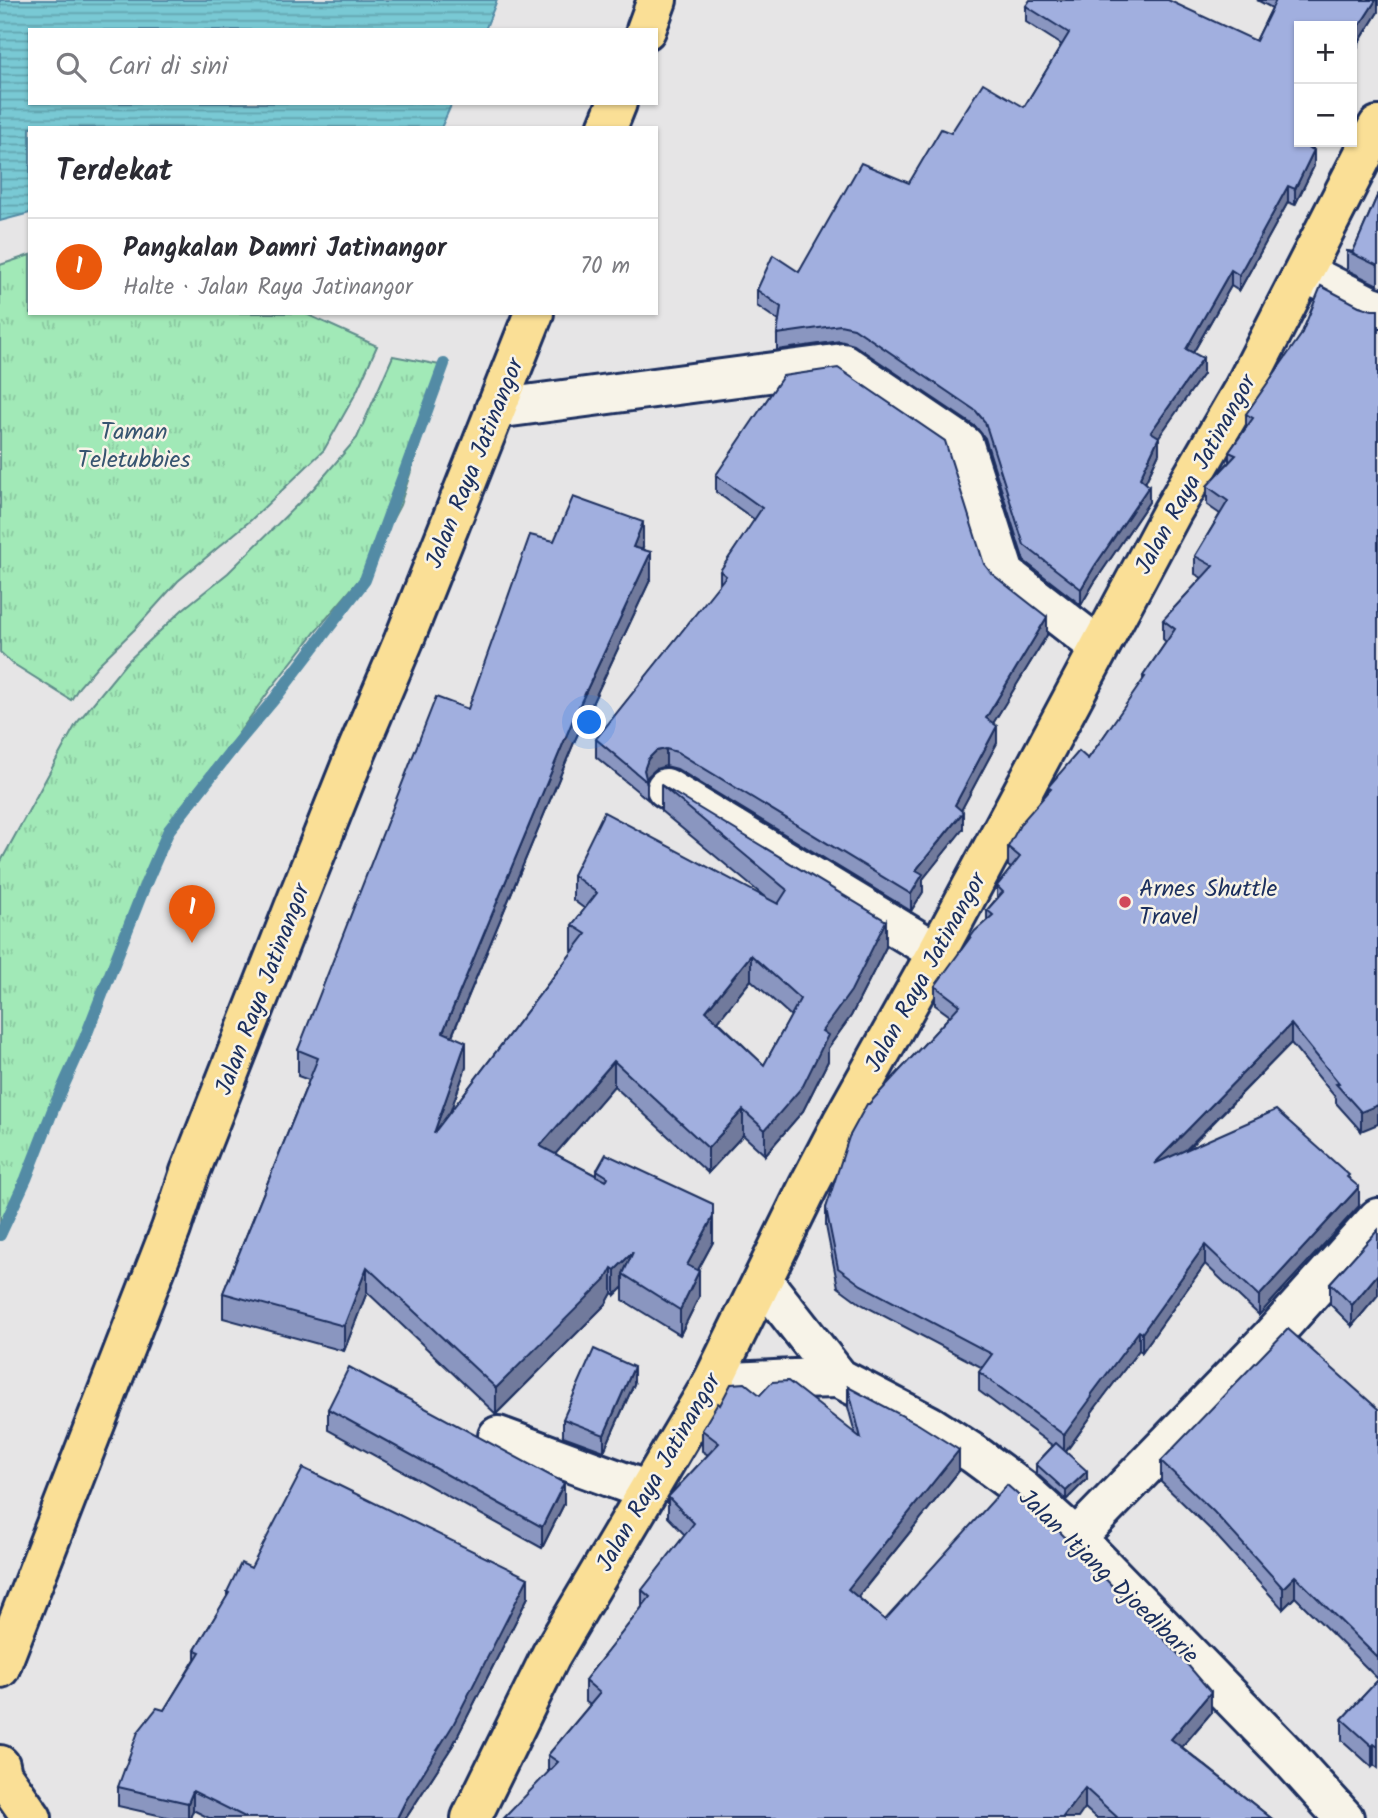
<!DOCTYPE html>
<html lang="id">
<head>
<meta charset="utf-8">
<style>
  :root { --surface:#fff; --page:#f7f7f7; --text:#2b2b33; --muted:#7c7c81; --line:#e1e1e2; --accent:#ea580c }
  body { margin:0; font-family:Kalam,sans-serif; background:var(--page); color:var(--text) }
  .controls { position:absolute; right:21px; top:21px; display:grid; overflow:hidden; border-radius:0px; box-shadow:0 2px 5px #0004 }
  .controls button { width:63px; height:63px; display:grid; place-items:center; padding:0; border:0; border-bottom:2px solid var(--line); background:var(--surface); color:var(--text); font:35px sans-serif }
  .you { position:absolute; left:590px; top:723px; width:24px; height:24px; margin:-18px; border:5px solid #fff; border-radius:50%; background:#1a73e8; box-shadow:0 0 0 10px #1a73e833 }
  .badge { display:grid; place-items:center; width:46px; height:46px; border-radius:50%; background:var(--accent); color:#fff; font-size:23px; font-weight:700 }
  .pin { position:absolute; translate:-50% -58px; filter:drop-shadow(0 2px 4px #0008) }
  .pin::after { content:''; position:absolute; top:37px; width:24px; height:21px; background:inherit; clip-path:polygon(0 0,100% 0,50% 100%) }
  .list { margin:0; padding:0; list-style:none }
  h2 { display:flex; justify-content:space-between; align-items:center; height:91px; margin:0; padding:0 28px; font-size:30px }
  h2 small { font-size:23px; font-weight:400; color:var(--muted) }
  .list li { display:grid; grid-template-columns:46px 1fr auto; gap:21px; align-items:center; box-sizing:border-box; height:98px; padding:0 28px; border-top:2px solid var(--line) }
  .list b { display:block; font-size:26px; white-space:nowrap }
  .list p { margin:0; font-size:23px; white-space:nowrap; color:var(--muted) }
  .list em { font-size:23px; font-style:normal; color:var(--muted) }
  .icon { flex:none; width:38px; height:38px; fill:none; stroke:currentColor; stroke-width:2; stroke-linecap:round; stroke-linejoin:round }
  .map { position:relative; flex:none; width:1378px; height:1818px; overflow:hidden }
  .search { position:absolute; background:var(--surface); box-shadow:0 2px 5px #0004; left:28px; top:28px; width:630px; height:77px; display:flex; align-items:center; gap:18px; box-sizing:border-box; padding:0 24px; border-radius:0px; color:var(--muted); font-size:26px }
  .panel { position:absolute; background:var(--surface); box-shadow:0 2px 5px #0004; left:28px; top:126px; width:630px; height:189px; border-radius:0px }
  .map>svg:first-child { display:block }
</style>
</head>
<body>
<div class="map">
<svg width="1378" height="1818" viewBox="0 0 1378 1818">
  <defs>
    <pattern id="park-tufts" width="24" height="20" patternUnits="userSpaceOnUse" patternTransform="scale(1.75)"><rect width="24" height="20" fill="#a1e9b7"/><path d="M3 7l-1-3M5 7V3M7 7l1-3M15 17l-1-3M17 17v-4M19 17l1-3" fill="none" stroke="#8ac8a0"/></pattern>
    <pattern id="water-rules" width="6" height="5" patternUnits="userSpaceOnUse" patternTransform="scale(1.75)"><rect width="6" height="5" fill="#79c9d4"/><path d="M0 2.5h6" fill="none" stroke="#62a4af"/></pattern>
  </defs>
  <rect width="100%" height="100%" fill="#e6e5e6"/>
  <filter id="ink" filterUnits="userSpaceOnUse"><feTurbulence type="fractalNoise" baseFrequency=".0143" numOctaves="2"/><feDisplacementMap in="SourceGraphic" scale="14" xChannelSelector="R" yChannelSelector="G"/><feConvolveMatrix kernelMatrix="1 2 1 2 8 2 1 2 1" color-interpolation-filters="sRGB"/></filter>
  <g filter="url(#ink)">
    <g fill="url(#park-tufts)" stroke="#5e8c8a" stroke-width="2">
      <polygon points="30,255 30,313 304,313 377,346 356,393 324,450 251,520 178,581 135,629 98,665 79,687 71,700 12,663 0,652 0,265"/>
      <polygon points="393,356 445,366 400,505 364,574 316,631 272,687 169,830 143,890 85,1038 54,1107 26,1179 0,1235 0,863 76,724 126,663 182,610 228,573 313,489 357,438"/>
    </g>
    <polygon fill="url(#water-rules)" stroke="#538ba5" stroke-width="2" points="0,0 497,0 485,30 30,30 30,103 452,103 441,128 30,128 30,213 0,221"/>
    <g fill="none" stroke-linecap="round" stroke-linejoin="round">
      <polyline stroke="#538ba5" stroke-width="12" points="0,1235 26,1179 54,1107 85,1038 143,890 169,830 234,747 276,697 365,580 444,364"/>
      <g stroke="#1b2f5e" stroke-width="44">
        <g id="street">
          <polyline points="1304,272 1369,305 1378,308"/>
          <polyline points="495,409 843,363 964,445 1005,574 1099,647"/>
          <polyline points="666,788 937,952"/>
          <polyline points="498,1436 648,1491"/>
          <polyline points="1076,1538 1271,1337 1378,1218"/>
        </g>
      </g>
      <g stroke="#1b2f5e" stroke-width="44">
        <g id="secondary">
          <polyline points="763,1281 839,1378 929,1425 974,1454 1024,1491 1076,1538 1287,1755 1344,1818"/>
          <polyline points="712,1383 794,1379 839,1378"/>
        </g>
      </g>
      <g stroke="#1b2f5e" stroke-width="44">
        <g id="highway">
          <polyline points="646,30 657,0"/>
          <polyline points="607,128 617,103"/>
          <polyline points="0,1668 171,1229 190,1172 297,900 351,765 404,640 534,313"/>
          <polyline points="0,1765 2,1775 32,1818"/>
          <polyline points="471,1818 551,1655 712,1383 808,1187 842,1122 937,952 1172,512 1244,388 1378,126"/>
        </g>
      </g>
      <use href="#street" stroke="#f7f3e8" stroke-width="38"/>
      <use href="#secondary" stroke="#f7f3e8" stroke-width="38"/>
      <use href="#highway" stroke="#fadf96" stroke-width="38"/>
    </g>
    <g fill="#8a96c0" stroke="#1b2f5e" stroke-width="2" fill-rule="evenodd">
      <polygon points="1257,0 1378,0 1378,12 1360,41 1352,60 1352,26 1299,142 1315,142 1312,150 1314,166 1295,205 1288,202 1239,291 1231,286 1193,353 1203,374 1159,436 1159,453 1145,483 1149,502 1094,583 1081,605 1024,561 985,438 976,427 854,345 840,341 777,350 777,334 779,321 757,306 757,290 799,272 909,183 951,133 1024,107 1062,45 1026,22 1026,6 1256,41 1272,8"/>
      <polygon points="1378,194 1378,285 1347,270 1347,251 1353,252"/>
      <polygon points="1359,306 1372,310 1361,1131 1336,1103 1336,1098 1291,1043 1187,1150 1349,1178 1359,1206 1259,1315 1205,1264 1142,1352 1139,1350 1092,1412 1092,1415 1066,1452 1087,1479 1066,1500 1036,1473 1036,1464 1053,1446 979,1391 979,1372 983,1368 861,1304 838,1287 826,1226 826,1208 869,1104 950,1016 935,1005 935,986 987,920 987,910 997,898 997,886 1011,868 1008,866 1008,847 1048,793 1048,787 1088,759 1143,681 1143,676 1166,642 1163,639 1163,620 1202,578 1195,574 1195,556 1220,514 1207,505 1207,486 1229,462 1229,452 1246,427 1246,414"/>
      <polygon points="716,475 984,564 992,574 1047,635 993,723 997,743 961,810 963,829 923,879 923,892 911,911 677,769 666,766 656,769 648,776 647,779 647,799 596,757 596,739 720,584 720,571 755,520 716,492"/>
      <path d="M554,541l89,6 -1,3 9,28 -76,162 -123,296 14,31 -16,45 123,-161 -1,-1v-25l13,-16 -12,-9v-25l193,23 -105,-87v-26l225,162 -35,69 -23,32v13l-25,50 -38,44 -22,-20 -35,38 -94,-87 -59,68 42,22v-6l116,72 -15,28 1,27 -19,38 -57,-35v-13l-8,8 -3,-2 -6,11 -110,110 -129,-122 -23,59 -121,-33v-25l86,-213 -11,-4v-26l170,-341zM751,980l40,36 -27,49 -46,-44z"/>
      <polygon points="1378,1230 1378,1295 1352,1326 1330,1304 1330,1283"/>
      <polygon points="634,1384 604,1451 563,1436 563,1419"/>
      <polygon points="848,1387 959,1471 858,1597 885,1620 1211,1713 1182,1747 1271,1818 1096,1818 1085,1808 548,1773 548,1755 590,1705 585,1701 585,1680 642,1607 642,1590 685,1535 668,1517 668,1497 708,1455 702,1451 702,1430 720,1405 760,1395 855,1433 848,1407"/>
      <polygon points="328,1409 564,1504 542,1548 328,1430"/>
      <polygon points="1378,1409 1378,1679 1295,1597 1283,1609 1214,1533 1161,1482 1161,1461"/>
      <polygon points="251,1568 528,1597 453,1745 406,1818 209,1818 193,1810 190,1818 171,1818 118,1806 118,1787 195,1659 195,1650 227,1597 227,1592"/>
      <polygon points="1378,1680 1378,1768 1374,1765 1372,1767 1342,1740 1342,1719"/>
    </g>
    <g fill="#717a9c" stroke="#1b2f5e" stroke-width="2">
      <polygon points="1376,0 1378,0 1378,12 1360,41 1352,60 1352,44 1360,25"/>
      <polygon points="1309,142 1315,142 1307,163 1307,147"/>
      <polygon points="1314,150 1314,166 1295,205 1295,189"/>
      <polygon points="1288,186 1288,202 1239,291 1239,275"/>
      <polygon points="1231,270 1231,286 1186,365 1186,349"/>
      <polygon points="1203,358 1203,374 1151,448 1151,432"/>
      <polygon points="1159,437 1159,453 1140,494 1140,478"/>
      <polygon points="1149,486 1149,502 1094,583 1081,605 1081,589 1094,567"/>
      <polygon points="643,522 643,547 633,572 633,547"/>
      <polygon points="651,552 651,578 575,740 443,1057 443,1032 575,715"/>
      <polygon points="1047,617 1047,635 986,735 986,718"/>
      <polygon points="997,726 997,743 955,822 955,805"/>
      <polygon points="666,749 666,766 656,769 648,776 646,781 644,770 648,759 656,751"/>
      <polygon points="963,812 963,829 923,879 923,892 911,911 911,894 916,870"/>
      <polygon points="886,921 886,947 851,1016 828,1048 828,1061 803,1111 765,1155 765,1130"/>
      <polygon points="751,955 751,980 706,1036 706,1011"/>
      <polygon points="1291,1024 1291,1043 1154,1182 1154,1164"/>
      <polygon points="466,1042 466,1067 434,1158 434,1133"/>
      <polygon points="614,1061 614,1086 540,1172 540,1146"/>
      <polygon points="1378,1105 1378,1124 1361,1131 1361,1112"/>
      <polygon points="743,1110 743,1135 708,1173 708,1148"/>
      <polygon points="1359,1187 1359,1206 1259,1315 1259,1296"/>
      <polygon points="713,1217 713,1242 687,1290 687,1265"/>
      <polygon points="1205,1245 1205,1264 1142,1352 1142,1333"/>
      <polygon points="633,1252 623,1274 623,1287 615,1295 615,1270"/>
      <polygon points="367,1267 367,1292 344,1351 344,1326"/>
      <polygon points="612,1268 612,1293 606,1304 496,1414 496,1388"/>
      <polygon points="699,1271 699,1297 680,1335 680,1310"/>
      <polygon points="1378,1274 1378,1295 1352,1326 1352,1305"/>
      <polygon points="1139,1331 1139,1350 1092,1412 1092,1415 1064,1454 1064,1435 1091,1395"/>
      <polygon points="634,1367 634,1384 604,1451 604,1435"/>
      <polygon points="959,1450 959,1471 848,1609 848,1589"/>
      <polygon points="1087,1471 1087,1479 1066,1500 1066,1491"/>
      <polygon points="564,1483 564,1504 542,1548 542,1527"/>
      <polygon points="1295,1576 1295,1597 1283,1609 1283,1588"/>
      <polygon points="528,1578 528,1597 453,1745 406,1818 397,1818 405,1802"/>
      <polygon points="1211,1692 1211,1713 1171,1759 1171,1739"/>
      <polygon points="1374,1744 1374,1765 1372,1767 1372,1746"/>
      <polygon points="1085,1788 1085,1808 1078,1818 1062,1818"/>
      <polygon points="193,1791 193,1810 190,1818 188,1818 188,1803"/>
    </g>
    <g fill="#a1afdf" stroke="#1b2f5e" stroke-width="2" fill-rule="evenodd">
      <polygon points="1030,0 1168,0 1256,41 1276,0 1376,0 1360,25 1352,44 1352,26 1299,26 1299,142 1309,142 1307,147 1314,150 1295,189 1288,186 1239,275 1231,270 1186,349 1203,358 1151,432 1159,437 1140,478 1149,486 1094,567 1081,589 1024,545 985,422 976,411 854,328 840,325 777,334 781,307 757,290 773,255 799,272 861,163 909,183 941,129 951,133 983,83 1024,107 1069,33 1026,6"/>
      <polygon points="1378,194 1378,266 1347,251 1353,252"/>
      <polygon points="1321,286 1359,306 1372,310 1378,310 1378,1105 1361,1112 1336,1084 1339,1083 1291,1024 1154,1164 1276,1110 1349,1175 1347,1177 1359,1187 1259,1296 1205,1245 1142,1333 1139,1331 1091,1395 1092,1397 1064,1435 979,1372 992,1354 861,1285 838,1268 826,1208 849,1137 867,1104 869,1104 960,1005 935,986 975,931 993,915 987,910 1003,892 997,886 1020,857 1008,847 1021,823 1051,789 1048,787 1079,751 1088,759 1145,677 1143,676 1175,629 1163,620 1213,566 1195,556 1228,501 1207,486 1236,455 1229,452 1253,418 1246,414 1301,335"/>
      <polygon points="838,368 945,441 984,564 992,574 1047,617 986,718 997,726 955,805 963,812 916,870 923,874 911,894 677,752 666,749 656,751 648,759 644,770 647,782 596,739 726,576 720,571 762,508 716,475 783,376"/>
      <path d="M573,497l70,25 -10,25 18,5 -76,163 -132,317 23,10 -32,91 152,-199 -14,-9 25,-32 -24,-18 31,-63 174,92 9,-14 -126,-105 225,136 -35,70 -29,40 6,4 -25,51 -38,44 -22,-20 -35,38 -94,-87 -74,85 66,35 2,-4 -11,-7 9,-16 107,50v13l-26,48 12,6 -19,39 -57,-36 10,-22 -18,18 -3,-2 -6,11 -110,109 -129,-121 -23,59 -121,-33 95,-235 -20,-8 138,-353 32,12 62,-174 24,6zM751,955l49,44 -36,66 -58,-54z"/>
      <polygon points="1378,1230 1378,1274 1352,1305 1330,1283"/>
      <polygon points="1288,1329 1378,1409 1378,1658 1295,1576 1283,1588 1214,1512 1161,1461"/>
      <polygon points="594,1349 634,1367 604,1435 563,1419"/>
      <polygon points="349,1367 564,1483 542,1527 328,1409"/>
      <polygon points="788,1381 861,1438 848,1387 918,1424 959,1450 848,1589 885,1620 1007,1485 1061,1533 1181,1657 1211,1692 1171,1739 1271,1818 1118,1818 1085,1788 1062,1818 504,1818 558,1762 548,1755 600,1693 585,1680 650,1597 642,1590 694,1523 668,1497 719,1443 702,1430 718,1403 720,1405 731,1384 745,1383 760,1395 772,1382"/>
      <polygon points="1056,1443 1087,1471 1066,1491 1036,1464"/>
      <polygon points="303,1468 528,1578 453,1725 405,1802 397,1818 247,1818 193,1791 188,1803 118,1787 138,1732 157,1708 164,1710 200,1652 195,1650 229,1593 227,1592 241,1563 251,1568"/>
      <polygon points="1378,1680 1378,1747 1374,1744 1372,1746 1342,1719"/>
    </g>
  </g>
  <circle fill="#d1495b" stroke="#f7f3e8" stroke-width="2.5" cx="1125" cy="902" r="7"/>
  <g text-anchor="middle" stroke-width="5" stroke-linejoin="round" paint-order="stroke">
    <g font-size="24" fill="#365470" stroke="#f7f3e8">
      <text x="134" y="439">Taman<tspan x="134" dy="28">Teletubbies</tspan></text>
    </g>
    <g font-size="24" fill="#1b2f5e" stroke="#f7f3e8">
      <text transform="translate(474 463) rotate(-68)" y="8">Jalan Raya Jatinangor</text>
      <text transform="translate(1195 474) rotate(-61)" y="8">Jalan Raya Jatinangor</text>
      <text transform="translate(925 972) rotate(-61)" y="8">Jalan Raya Jatinangor</text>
      <text transform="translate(262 989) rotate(-69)" y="8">Jalan Raya Jatinangor</text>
      <text transform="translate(658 1472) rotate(-60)" y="8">Jalan Raya Jatinangor</text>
      <text transform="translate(1109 1576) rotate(44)" y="8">Jalan Itjang Djoedibarie</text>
    </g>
    <g font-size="24" fill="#1b2f5e" stroke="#f7f3e8" text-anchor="start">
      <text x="1139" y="896">Arnes Shuttle<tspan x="1139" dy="28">Travel</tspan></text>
    </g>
  </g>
</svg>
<div class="controls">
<button>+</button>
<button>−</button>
</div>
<div class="you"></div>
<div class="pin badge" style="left:192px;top:943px">1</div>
<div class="search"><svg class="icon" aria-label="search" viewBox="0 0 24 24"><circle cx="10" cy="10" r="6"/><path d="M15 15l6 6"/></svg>Cari di sini</div>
<section class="panel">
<h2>Terdekat<small></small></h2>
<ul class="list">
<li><span class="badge">1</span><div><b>Pangkalan Damri Jatinangor</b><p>Halte · Jalan Raya Jatinangor</p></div><em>70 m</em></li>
</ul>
</section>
</div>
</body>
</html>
